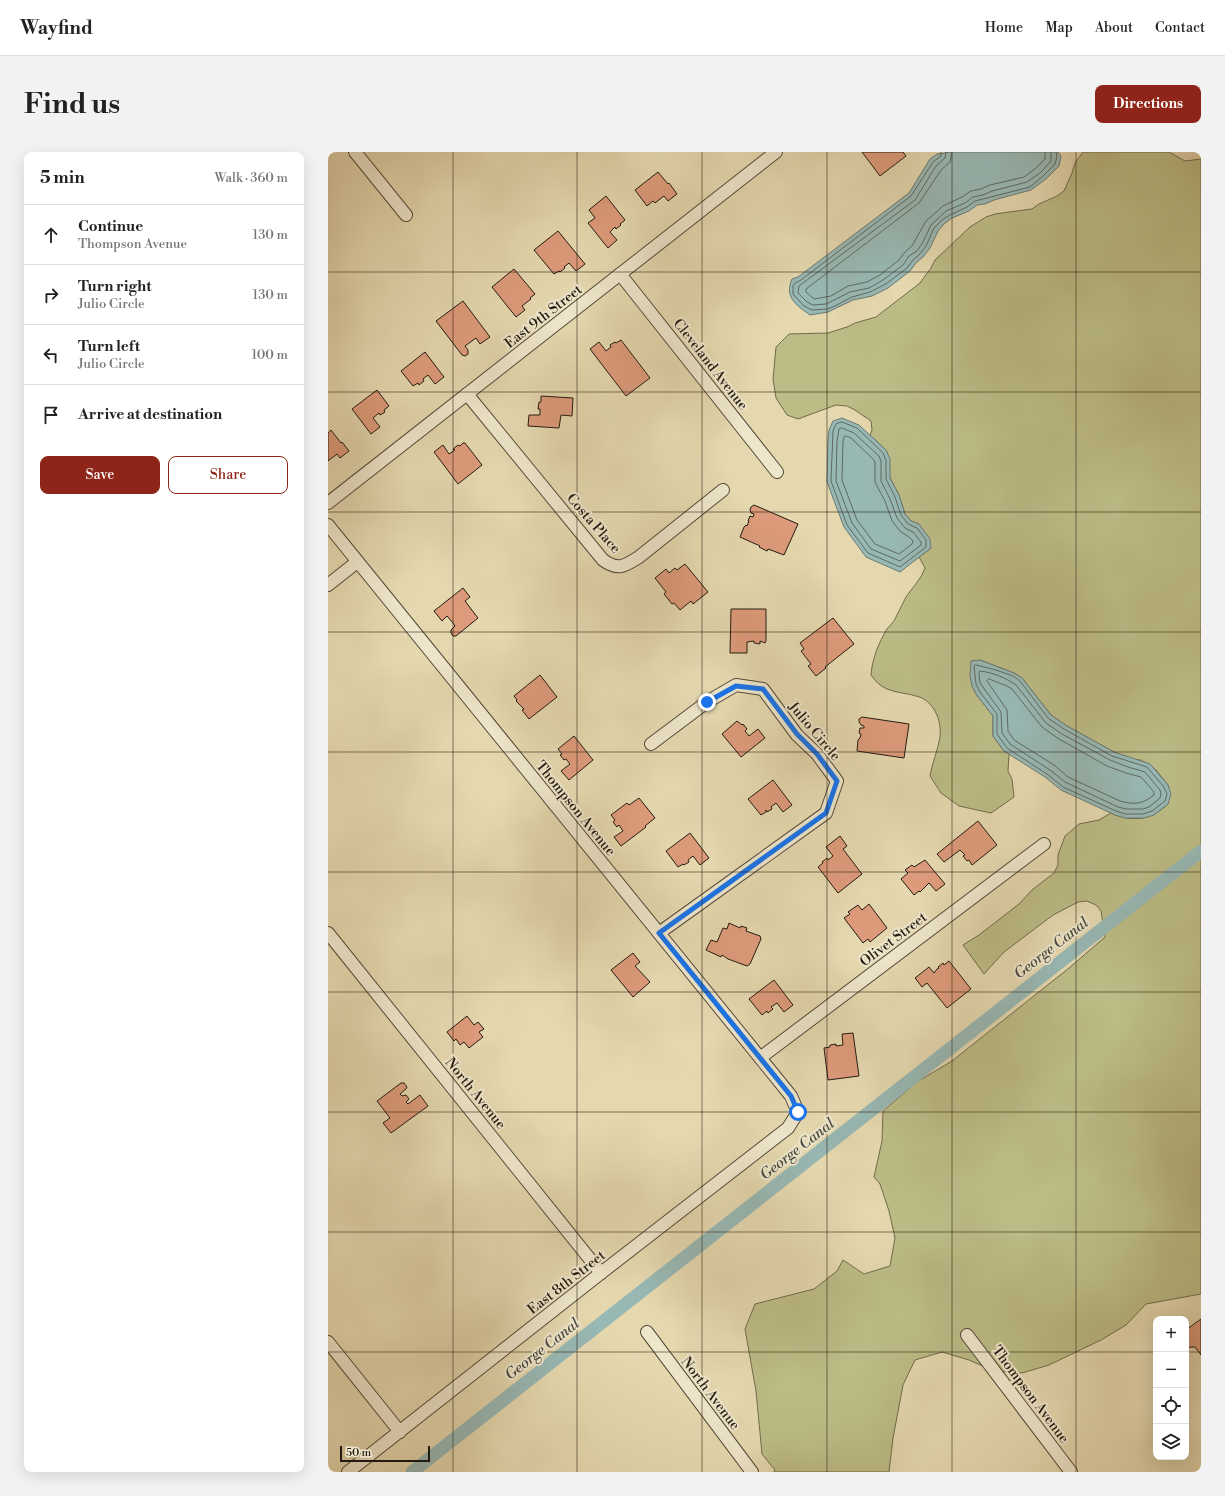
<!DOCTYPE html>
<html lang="en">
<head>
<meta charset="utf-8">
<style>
  :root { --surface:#fff; --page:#f2f2f2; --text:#222; --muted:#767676; --line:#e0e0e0; --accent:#8f2418 }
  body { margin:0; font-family:"Libre Bodoni",serif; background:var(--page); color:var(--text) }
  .controls { position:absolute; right:12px; bottom:12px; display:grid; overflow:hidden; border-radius:8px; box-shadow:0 4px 16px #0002 }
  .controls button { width:36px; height:36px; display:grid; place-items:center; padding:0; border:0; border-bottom:1px solid var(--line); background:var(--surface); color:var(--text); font:20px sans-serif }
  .scale { position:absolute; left:12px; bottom:10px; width:90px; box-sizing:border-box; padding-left:4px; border:2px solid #241a11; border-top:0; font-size:11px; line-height:14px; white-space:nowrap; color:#241a11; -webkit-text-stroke:3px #eee6cb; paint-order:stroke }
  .stop { position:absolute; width:12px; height:12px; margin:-9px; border:3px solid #1a73e8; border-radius:50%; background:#fff }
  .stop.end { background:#1a73e8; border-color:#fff; box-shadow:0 1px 4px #0008 }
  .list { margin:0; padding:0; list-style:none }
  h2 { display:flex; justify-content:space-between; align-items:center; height:52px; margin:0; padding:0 16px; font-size:17px }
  h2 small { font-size:13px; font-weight:400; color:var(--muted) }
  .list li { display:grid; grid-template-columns:26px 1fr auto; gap:12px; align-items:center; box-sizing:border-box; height:60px; padding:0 16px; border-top:1px solid var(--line) }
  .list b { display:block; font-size:15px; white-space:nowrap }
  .list p { margin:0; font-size:13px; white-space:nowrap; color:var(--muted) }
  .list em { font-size:13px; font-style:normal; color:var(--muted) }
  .actions { display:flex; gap:8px; padding:12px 16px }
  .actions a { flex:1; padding:9px 0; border:1px solid var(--accent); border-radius:8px; text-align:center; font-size:14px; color:var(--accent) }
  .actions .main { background:var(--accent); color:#fff }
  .icon { flex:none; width:22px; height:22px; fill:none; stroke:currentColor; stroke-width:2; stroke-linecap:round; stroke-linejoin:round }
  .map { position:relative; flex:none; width:873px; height:1320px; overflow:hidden; border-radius:8px }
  header { display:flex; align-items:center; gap:24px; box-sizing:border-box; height:56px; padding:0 20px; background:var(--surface); border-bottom:1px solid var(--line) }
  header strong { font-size:19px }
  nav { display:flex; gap:22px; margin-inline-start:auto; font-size:14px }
  .intro { display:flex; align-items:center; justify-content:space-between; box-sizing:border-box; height:96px; padding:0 24px }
  h1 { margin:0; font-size:28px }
  .button { padding:10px 18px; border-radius:8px; background:var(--accent); color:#fff; font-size:14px; font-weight:700 }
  main { display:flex; gap:24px; padding:0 24px }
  aside { flex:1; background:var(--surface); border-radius:8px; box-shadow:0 4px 16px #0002 }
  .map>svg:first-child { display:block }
</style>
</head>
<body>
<header>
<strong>Wayfind</strong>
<nav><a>Home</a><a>Map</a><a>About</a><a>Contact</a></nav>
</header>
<div class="intro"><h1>Find us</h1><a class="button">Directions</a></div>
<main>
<aside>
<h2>5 min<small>Walk · 360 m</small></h2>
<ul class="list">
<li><svg class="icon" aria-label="ahead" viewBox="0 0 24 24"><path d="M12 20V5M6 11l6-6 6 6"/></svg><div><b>Continue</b><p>Thompson Avenue</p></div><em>130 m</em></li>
<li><svg class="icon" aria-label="right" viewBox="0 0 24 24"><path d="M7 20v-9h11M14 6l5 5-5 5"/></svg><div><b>Turn right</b><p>Julio Circle</p></div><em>130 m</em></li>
<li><svg class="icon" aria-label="left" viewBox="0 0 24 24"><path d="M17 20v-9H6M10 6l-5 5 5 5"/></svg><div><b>Turn left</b><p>Julio Circle</p></div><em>100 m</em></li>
<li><svg class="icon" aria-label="arrive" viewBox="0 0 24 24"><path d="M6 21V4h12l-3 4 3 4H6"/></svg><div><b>Arrive at destination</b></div></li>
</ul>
<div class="actions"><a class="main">Save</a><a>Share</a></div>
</aside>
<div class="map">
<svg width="873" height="1320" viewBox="0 0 873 1320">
  <rect width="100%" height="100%" fill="#e5d8af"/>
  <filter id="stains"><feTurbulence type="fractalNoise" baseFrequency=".005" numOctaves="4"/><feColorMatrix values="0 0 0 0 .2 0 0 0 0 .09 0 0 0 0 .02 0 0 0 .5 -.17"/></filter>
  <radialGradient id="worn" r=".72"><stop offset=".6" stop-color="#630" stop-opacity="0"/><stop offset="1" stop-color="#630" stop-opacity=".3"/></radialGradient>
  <path fill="#bcbc86" stroke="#706b4c" d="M755,0h86l16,9 16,-2v1135l-55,10 -20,21 -25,15 -52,25 -27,8 -28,-2 -25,-11 -27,-8 -27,8 -12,25 -10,53 -4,34h-115l1,-2 -13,-16 -6,-63 -11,-62 10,-25 59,-15 23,-18 6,-11 21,14 26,-8 5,-28 -6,-27 -9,-27 -6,-7 8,-36 1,-30 28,-24 -1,-1 42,-25 117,-93 36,-31 -4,-26 -5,-6 -9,-4 -9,1 -25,13 -49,37 -20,22 -21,-29 16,-10 40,-31 13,-14 22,-17 4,-8v-10l7,-19 14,-12 20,-4 12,-7c11,6 29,8 41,2 6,-2 11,-7 16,-11v-19l-12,-15 -15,-10 -11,-1 -16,-7 -47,-26 -16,-11 -29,-37 -8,-5 -34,-13 -8,25 4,9 17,22v20l11,15 5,3 -1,17 4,8 2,18 -23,16 -32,-7 -18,-13 -11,-17c2,-13 8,-26 10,-39 2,-16 -6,-37 -24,-41 -9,-3 -20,-3 -29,-7 -7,-3 -12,-8 -16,-14 1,-16 8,-33 16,-46 3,-4 6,-6 8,-10 4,-7 7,-15 11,-22 7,-10 15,-18 19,-29l-6,-11 12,-9 -12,-24 -8,-3 -6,-7 -6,-19 -9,-17 -4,-28 -16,-15 2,-5 -1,-9 -16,-11 -8,-4 -11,-1 -38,14 -11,-4 -11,-17 -3,-19 3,-32 13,-13 39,-1 19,-6 8,-4 21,-6 44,-34 11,-15 4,-8 35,-33 16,-10 9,-3 37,-5 7,-5 18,-8 7,-5 8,-18 3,-10z"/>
  <g fill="#98b8b4" stroke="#6a7973">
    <path d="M623,0h107l3,4 -2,10 -13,13 -15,11 -37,10 -9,4 -8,1 -8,6 -17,7 -8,6 -6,7 -8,17 -7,9 -7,6 -6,8 -22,17 -16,8 -19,4 -25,12 -18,3c-14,-10 -26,-18 -18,-36l6,-2 111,-84 21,-34 7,-5z"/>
    <polygon points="514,266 531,273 558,298 562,307 562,326 571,343 577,362 583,369 591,372 602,387 603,396 572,420 538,405 516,375 499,330 500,288 501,278 505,269"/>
    <polygon points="652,508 686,521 694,526 723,563 739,574 786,600 822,612 840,633 843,642 840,652 826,663 816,666 797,666 787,663 733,638 717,625 676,599 665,584 665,564 648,542 644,534 642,524 643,509"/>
  </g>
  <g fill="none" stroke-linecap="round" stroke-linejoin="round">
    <g stroke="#5e6962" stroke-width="1">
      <polyline points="613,0 613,4 605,10 583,44 473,128 467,131 465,134 465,142 476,154 484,158 499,157 507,154 524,145 542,140 558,132 579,116 585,108 592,102 598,94 606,76 614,68 622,63 639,55 647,49 702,35 715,24 727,12 729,5 728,0"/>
      <polyline points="618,0 617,6 608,14 587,48 471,134 470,141 479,150 485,153 498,152 522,140 541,136 555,128 575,113 581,104 589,99 594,92 603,73 618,59 637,51 645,45 655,43 664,39 699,30 712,21 723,9 723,0"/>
      <polyline points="624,0 622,10 613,18 591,51 478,137 478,140 486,147 503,144 520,134 539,130 552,123 571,108 577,100 584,94 598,69 615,54 634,45 643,39 653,37 662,33 696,25 708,16 717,7 717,0"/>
      <polygon points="514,270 529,276 555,301 558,308 558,327 567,345 573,363 580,372 589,376 598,388 598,395 572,415 540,401 519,373 503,329 505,279 508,272"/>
      <polygon points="514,276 526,281 551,304 553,309 553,329 562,347 569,366 577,376 585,380 593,390 593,393 572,409 543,397 524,371 508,329 509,289 511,277"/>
      <polygon points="518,284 523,286 546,308 547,311 547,330 557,349 564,369 572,379 581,385 585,389 584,392 571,402 547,392 529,368 514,328 515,290 516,285"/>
      <polygon points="648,513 668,518 685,524 692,529 720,566 736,577 784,604 819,615 836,635 839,642 837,649 824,659 815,662 797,662 788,659 735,635 719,622 679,596 669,582 669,562 652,540 648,532 646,514"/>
      <path d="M652,519c12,1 26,7 36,14l30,38 16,11 48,26 18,7 17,5 15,18 1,4 -1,4 -11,9 -6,2h-17l-8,-2 -53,-25 -15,-12 -40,-26 -8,-11 -1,-21 -21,-29 -1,-8z"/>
      <path d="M661,527l18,7 5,3 30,38 17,12 48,27 19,7 15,4 13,15v3c-11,9 -20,10 -34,6l-52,-24 -14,-12 -40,-25 -6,-9 -1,-21 -20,-29z"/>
    </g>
    <polyline stroke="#98b8b4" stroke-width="13" points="84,1320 873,699"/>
  </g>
  <g fill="#dd9b7b" stroke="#241a11">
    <polygon points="534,0 575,0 578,4 552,24"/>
    <polygon points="330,20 340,32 341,31 349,42 340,49 336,44 327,51 325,49 319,54 307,38"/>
    <polygon points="278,44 297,68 292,72 293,73 288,77 287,75 282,80 289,88 280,96 260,71 267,66 261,58"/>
    <polygon points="230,79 257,112 248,119 241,111 236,115 237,116 232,120 231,119 226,122 206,98"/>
    <polygon points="186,117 207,142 202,146 203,147 194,154 197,158 188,165 164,135"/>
    <polygon points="135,149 162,185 152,192 148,186 137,194 140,198 140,202 137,204 134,203 108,169"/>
    <polygon points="293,188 322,226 298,244 262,197 271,190 278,199 283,195 282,193 287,190 288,191"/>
    <polygon points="97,200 116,225 107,232 100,223 95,227 96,229 91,233 90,231 85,234 73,219"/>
    <polygon points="49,238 61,254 56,258 57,260 52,263 51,261 45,266 52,275 43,282 24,257"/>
    <polygon points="213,244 245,246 244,264 233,263 231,276 200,274 201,263 212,263 212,257 210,257 211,250 213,250"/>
    <polygon points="3,278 13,291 14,290 21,299 12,306 9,302 0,309 0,281"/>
    <polygon points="135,291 137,291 154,313 130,332 106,300 115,293 121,302 127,298 125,297 130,293 132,294"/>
    <polygon points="426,353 470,372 456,403 440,397 439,399 431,395 432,394 412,385 416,375 418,373 419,374 421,369 420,369 422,364 425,365 426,362 423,361 422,358 423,355"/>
    <polygon points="357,412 380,440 365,452 363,449 352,458 346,451 344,452 336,442 338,440 327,426 338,417 341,421 347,416 349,418"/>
    <polygon points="135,436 142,445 137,449 150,466 128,484 125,484 123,481 123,478 127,474 125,471 119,464 114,469 106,459"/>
    <polygon points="403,457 438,457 438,489 437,491 432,489 432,492 426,491 426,489 419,490 419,501 402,501"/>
    <polygon points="505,466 526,492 497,515 498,516 488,524 480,514 483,512 473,499 476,497 472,491"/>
    <polygon points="212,523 229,545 201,567 194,558 196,557 188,549 189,548 186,544"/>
    <polygon points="534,565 581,572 576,606 529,599 530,588 532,586 533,582 531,581 532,576 536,576 536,574 533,573 531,570 531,567"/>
    <polygon points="409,569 414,573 415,572 419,577 417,579 421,584 430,577 437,586 413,605 394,582"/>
    <polygon points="246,584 265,608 241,628 233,619 242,612 238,607 236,608 232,603 234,602 230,597"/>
    <polygon points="445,628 464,653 455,660 448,651 443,655 444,657 439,660 438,658 438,660 433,663 420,647"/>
    <polygon points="311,646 327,666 317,674 318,675 293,694 286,685 295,679 291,673 289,675 285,670 287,668 283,663 299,651 301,653"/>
    <polygon points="650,669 669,693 644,713 641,708 639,709 635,704 637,703 632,698 616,710 609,702"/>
    <polygon points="362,681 381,706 372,713 365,704 360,708 361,710 356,713 355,712 350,715 338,699"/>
    <polygon points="512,684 519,694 515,697 534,722 510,741 490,715 495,711 494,710 499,706 500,708 505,704 498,695"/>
    <polygon points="597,708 617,732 608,739 601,731 592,740 591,739 586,743 573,727 580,721 577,718 584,713 586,715"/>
    <polygon points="541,752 559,776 542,790 540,787 535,791 516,766 522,762 520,760 530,753 534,758"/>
    <polygon points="401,771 412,776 413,774 419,776 418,779 432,784 433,787 422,812 419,814 400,807 394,803 393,805 378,798 383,788 389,790 395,776 399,777"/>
    <polygon points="305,801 312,810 307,814 322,830 305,845 283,818"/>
    <polygon points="621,809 643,837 619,856 599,831 594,835 587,826 601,815 606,821 609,817 611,816 610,815 615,811 616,813"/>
    <polygon points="446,828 465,853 456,860 449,851 443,855 445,857 440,861 439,859 434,863 421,847"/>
    <polygon points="139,864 146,873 150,870 156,877 151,880 155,885 141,896 136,890 132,893 128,887 126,889 119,880"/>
    <polygon points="525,881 531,924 500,928 496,896 502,895 502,893 508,892 508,894 515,893 514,882"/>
    <polygon points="73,931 76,931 79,935 78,937 72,942 74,944 78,943 81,947 78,950 80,952 92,943 100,954 63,981 55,971 62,966 49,949"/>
    <polygon points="873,1167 873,1203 867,1195 863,1195 860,1196 858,1193 858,1178"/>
  </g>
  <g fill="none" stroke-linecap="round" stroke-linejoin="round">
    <g stroke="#544a38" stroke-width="14">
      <g id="minor">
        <polyline points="27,0 78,63"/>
        <polyline points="292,122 449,320"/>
        <path d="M139,242l136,166c15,11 22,6 36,-3l84,-67"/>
        <polyline points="0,351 448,0"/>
        <polyline points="0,373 463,944 470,960 460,976 273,1121 20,1320"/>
        <polyline points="0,433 29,410"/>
        <polyline points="323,592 379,550 408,533 435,537 469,583 489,602 509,629 498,661 331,781"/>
        <polyline points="0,781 273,1121"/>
        <polyline points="432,906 716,692"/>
        <polyline points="319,1180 424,1320"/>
        <polyline points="639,1183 743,1320"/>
        <polyline points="0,1190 72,1280"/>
      </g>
    </g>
    <use href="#minor" stroke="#eee6cb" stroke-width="12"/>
  </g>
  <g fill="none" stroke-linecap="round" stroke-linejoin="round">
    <polyline stroke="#1a73e8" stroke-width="5" points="379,550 408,534 435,537 469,582 489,602 509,629 498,661 331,781 463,944 470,960"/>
  </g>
  <path fill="none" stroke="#241a11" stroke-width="1" stroke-opacity="0.55" d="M125,0v1320M249,0v1320M374,0v1320M499,0v1320M624,0v1320M748,0v1320M0,120h873M0,240h873M0,360h873M0,480h873M0,600h873M0,720h873M0,840h873M0,960h873M0,1080h873M0,1200h828M858,1200h15"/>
  <g text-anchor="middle" stroke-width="4" stroke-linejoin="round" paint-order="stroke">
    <g font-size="14" fill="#241a11" stroke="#eee6cb">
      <text transform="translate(215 164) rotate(-38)" y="5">East 9th Street</text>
      <text transform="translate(383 212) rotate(52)" y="5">Cleveland Avenue</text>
      <text transform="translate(266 371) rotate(49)" y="5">Costa Place</text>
      <text transform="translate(487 579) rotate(50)" y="5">Julio Circle</text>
      <text transform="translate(248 656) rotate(51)" y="5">Thompson Avenue</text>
      <text transform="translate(565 787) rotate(-37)" y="5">Olivet Street</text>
      <text transform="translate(148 941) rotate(51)" y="5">North Avenue</text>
      <text transform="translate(238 1130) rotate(-38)" y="5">East 8th Street</text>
      <text transform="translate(383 1241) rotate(53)" y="5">North Avenue</text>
      <text transform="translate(703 1242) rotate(53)" y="5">Thompson Avenue</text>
    </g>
    <g font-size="15" font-style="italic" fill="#474942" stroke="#eee6cb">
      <text transform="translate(723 796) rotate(-38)" y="5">George Canal</text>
      <text transform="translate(469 997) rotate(-38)" y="5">George Canal</text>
      <text transform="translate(214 1197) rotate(-38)" y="5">George Canal</text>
    </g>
  </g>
  <rect width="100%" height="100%" filter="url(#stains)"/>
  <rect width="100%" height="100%" fill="url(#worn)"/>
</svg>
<div class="controls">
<button>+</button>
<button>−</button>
<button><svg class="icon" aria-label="locate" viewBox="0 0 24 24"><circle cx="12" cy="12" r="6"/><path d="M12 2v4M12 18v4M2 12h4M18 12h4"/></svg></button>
<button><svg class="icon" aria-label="layers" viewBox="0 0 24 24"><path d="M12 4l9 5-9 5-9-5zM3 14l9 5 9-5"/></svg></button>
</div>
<div class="scale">50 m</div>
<div class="stop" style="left:470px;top:960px"></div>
<div class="stop end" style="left:379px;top:550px"></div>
</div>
</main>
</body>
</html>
